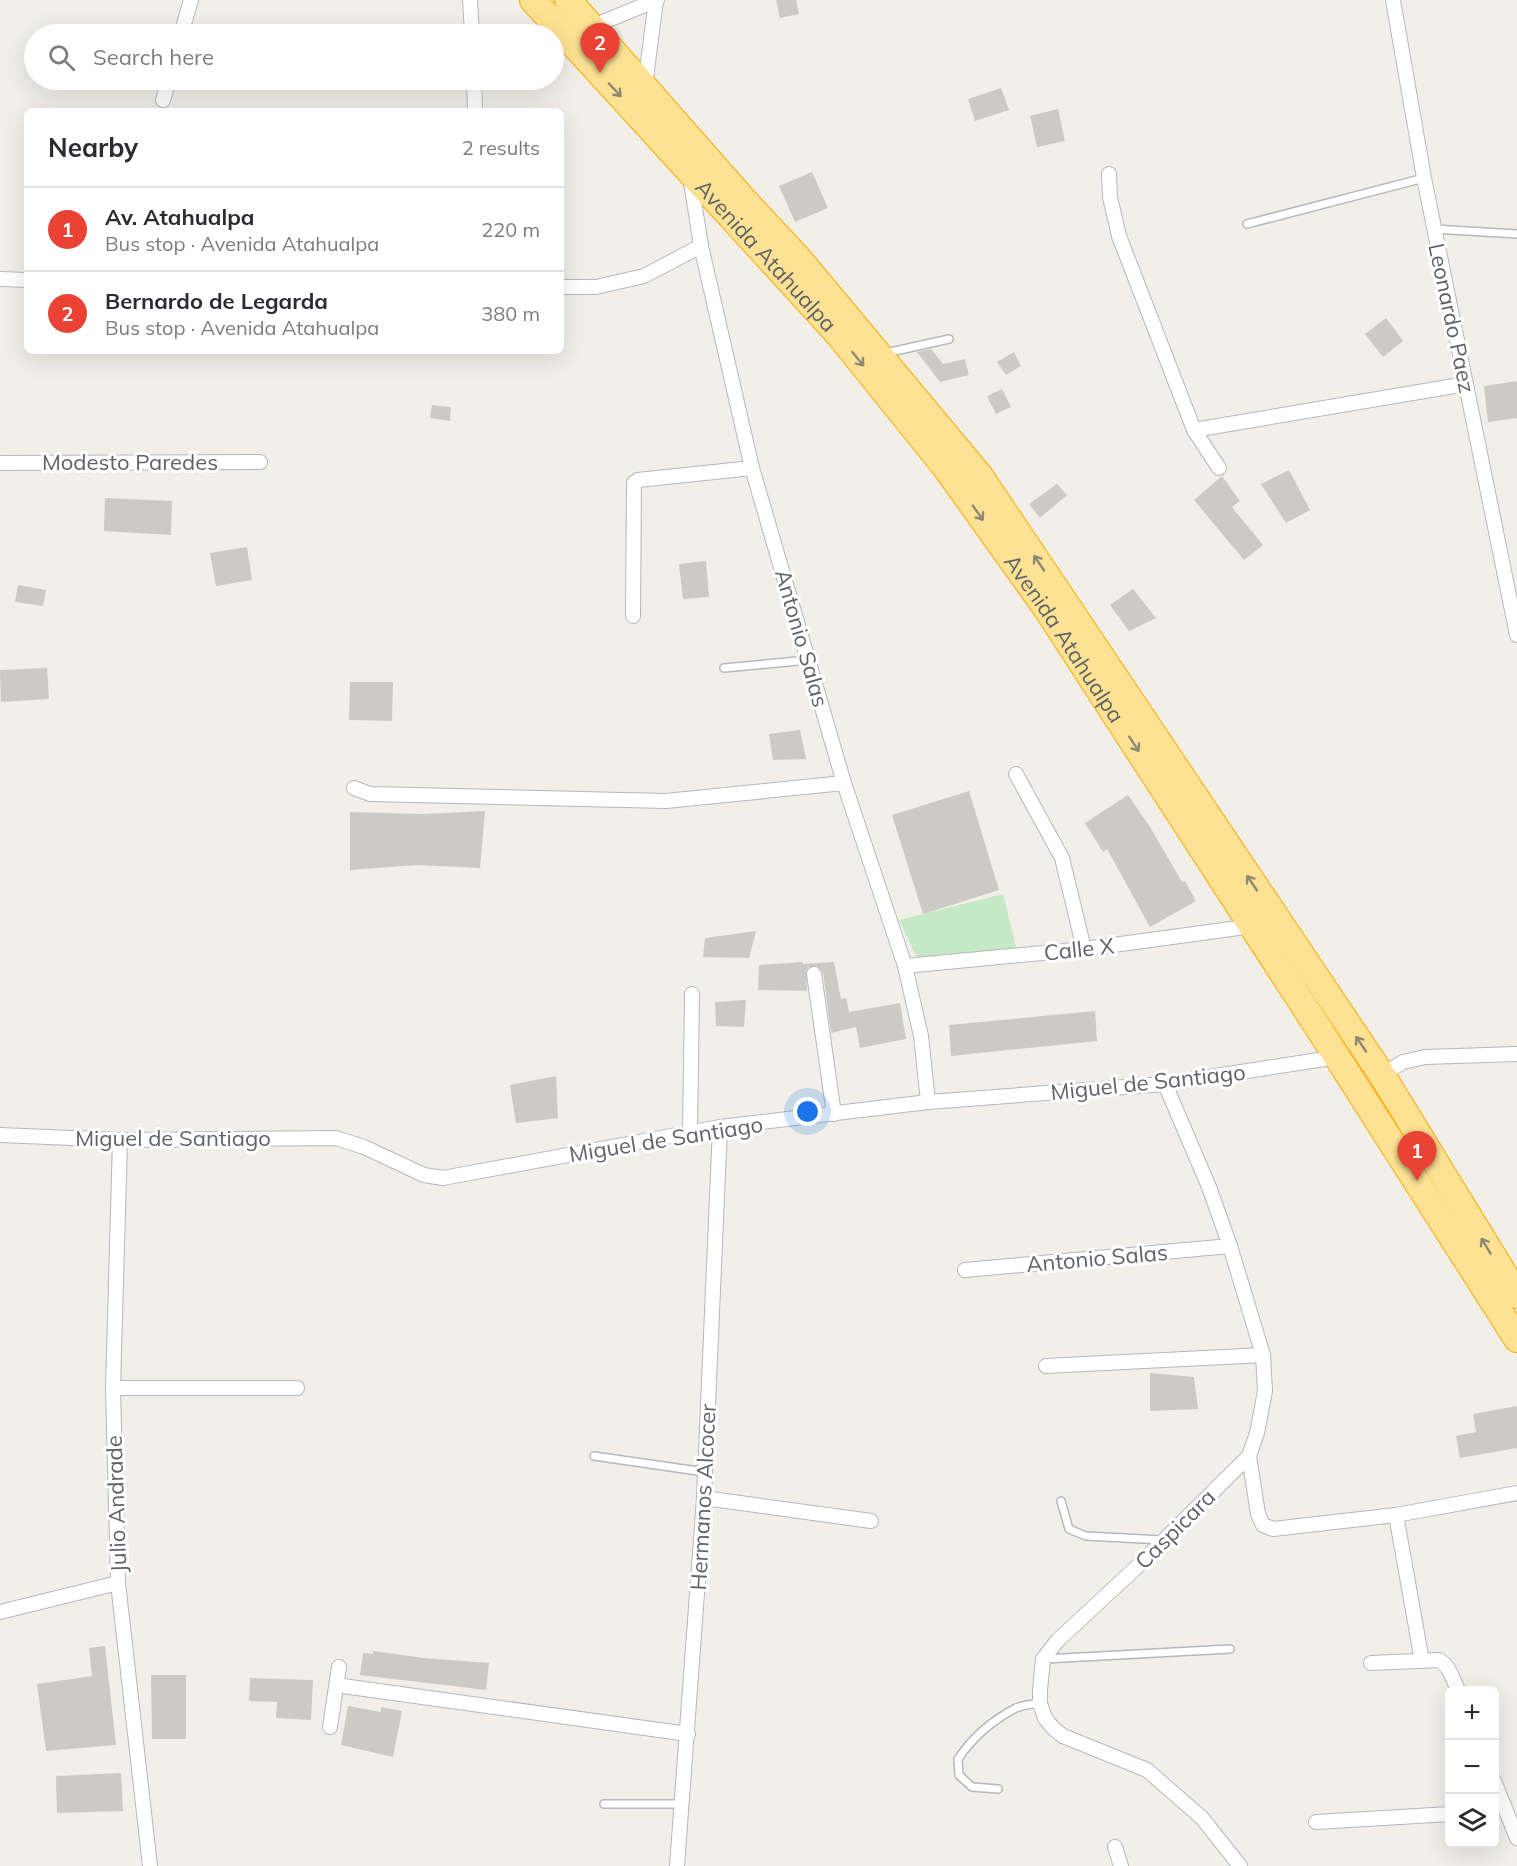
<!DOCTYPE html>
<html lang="en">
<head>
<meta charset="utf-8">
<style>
  :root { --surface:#fff; --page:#f2f2f3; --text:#2b2b33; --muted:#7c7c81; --line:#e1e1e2; --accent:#ea4335 }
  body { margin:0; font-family:Mulish,sans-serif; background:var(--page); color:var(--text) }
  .controls { position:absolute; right:18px; bottom:18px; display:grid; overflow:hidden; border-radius:9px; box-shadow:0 6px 24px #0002 }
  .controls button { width:54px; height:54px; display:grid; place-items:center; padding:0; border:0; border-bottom:2px solid var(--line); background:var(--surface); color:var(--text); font:30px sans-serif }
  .you { position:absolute; left:808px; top:1112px; width:21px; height:21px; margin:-15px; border:4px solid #fff; border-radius:50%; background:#1a73e8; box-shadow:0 0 0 9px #1a73e833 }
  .badge { display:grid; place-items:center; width:39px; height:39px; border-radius:50%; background:var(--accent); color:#fff; font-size:20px; font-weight:700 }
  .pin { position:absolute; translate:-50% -50px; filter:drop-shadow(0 2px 3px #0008) }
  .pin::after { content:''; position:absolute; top:32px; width:21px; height:18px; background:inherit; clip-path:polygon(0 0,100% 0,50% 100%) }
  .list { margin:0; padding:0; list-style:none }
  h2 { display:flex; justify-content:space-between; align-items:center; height:78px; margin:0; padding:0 24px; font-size:26px }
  h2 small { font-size:20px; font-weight:400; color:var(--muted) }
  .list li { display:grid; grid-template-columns:39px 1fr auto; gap:18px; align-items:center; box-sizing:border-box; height:84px; padding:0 24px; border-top:2px solid var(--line) }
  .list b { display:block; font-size:22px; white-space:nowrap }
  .list p { margin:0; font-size:20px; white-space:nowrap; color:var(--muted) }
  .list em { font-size:20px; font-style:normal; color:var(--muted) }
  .icon { flex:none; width:33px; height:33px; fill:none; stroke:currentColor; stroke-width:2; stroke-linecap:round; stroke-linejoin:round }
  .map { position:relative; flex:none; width:1517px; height:1866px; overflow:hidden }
  .search { position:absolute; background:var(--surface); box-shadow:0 6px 24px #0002; left:24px; top:24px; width:540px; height:66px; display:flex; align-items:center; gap:15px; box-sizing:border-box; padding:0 21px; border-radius:33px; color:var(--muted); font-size:22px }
  .panel { position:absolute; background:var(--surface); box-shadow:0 6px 24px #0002; left:24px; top:108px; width:540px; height:246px; border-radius:9px }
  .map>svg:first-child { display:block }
</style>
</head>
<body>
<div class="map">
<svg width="1517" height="1866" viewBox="0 0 1517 1866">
  <rect width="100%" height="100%" fill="#f1efe8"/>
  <polygon fill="#c5e8c5" points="1003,894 1017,951 917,958 899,920"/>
  <g fill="#cccac5">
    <polygon points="776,0 796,0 799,14 780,18"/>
    <polygon points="1001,88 1009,110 975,121 968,99"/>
    <polygon points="1058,109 1065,141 1037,147 1030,116"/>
    <polygon points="812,172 828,208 795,222 779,186"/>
    <polygon points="1386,318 1403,341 1383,357 1365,334"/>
    <polygon points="931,349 943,364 965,359 969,375 940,382 917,352"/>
    <polygon points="1014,352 1021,366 1006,375 997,362"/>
    <polygon points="1517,381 1517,418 1488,422 1484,386"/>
    <polygon points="1002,389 1011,407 996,414 987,396"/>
    <polygon points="432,405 451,407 450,421 430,418"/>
    <polygon points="1289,470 1310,510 1286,523 1261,484"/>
    <polygon points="1222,476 1240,501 1232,507 1263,545 1244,560 1194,500"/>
    <polygon points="1057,484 1067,495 1040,518 1029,504"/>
    <polygon points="105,498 172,501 171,535 104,531"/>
    <polygon points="247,547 252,580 216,586 210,553"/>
    <polygon points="706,561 709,597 683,599 679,564"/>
    <polygon points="18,585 46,590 43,606 15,602"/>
    <polygon points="1133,589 1156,618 1129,631 1110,605"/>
    <polygon points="47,668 49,699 1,702 0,670"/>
    <polygon points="350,682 393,682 392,721 349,720"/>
    <polygon points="800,730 806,759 773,760 769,734"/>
    <polygon points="969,791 999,890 923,914 892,815"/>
    <polygon points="1128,795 1150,827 1182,882 1185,881 1196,901 1150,927 1107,849 1103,852 1085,823"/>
    <polygon points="485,811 480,868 417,865 350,870 350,812 423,814"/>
    <polygon points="756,931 749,958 703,957 705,938"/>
    <polygon points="803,962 803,964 834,962 841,999 846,998 849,1012 900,1003 906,1039 860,1048 856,1027 831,1033 823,973 817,966 809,967 806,971 807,991 758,990 759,965"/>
    <polygon points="746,1000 744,1027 716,1026 715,1002"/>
    <polygon points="1095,1011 1097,1041 951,1056 949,1025"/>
    <polygon points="556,1076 558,1118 516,1123 510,1085"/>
    <polygon points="1150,1373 1194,1377 1198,1409 1150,1411"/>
    <polygon points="1517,1406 1517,1448 1460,1458 1456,1436 1476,1432 1473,1414"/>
    <polygon points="105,1646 116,1745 46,1751 37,1684 92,1676 89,1648"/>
    <polygon points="373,1651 424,1658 489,1663 486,1690 360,1675 363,1653 373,1654"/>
    <polygon points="151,1675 186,1675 186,1739 152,1739"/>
    <polygon points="250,1678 313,1680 311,1720 276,1718 277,1702 249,1701"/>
    <polygon points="348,1706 381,1712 381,1707 402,1711 393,1757 341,1745"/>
    <polygon points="121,1773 123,1811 57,1813 56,1776"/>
  </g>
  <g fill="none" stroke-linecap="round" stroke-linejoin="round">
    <g stroke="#b5b8bc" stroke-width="10">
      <g id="lane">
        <polyline points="1247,224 1424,178"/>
        <polyline points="1434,229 1517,234"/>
        <polyline points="886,353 949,339"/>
        <polyline points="724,668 808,660"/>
        <polyline points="594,1456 705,1472"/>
        <polyline points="1061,1501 1069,1529 1086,1536 1162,1540"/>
        <polyline points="1045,1659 1230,1649"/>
        <path d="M998,1789l-26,-2 -13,-12 -1,-16c14,-21 35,-39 58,-51 7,-3 16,-4 24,-5"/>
        <polyline points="604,1804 682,1804"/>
      </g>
    </g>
    <g stroke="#b5b8bc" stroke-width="16">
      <g id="street">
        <polyline points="470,0 472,34"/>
        <polyline points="1393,0 1424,178 1517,635"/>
        <polyline points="593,26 657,0"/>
        <polyline points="181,34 191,0"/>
        <polyline points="474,80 475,111"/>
        <polyline points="645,86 656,0"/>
        <polyline points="163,100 169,80"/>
        <polyline points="1109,174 1110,197 1119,236 1194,430 1466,384"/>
        <polyline points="690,176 701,246 752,468 844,783 905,966 921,1036 928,1102"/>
        <polyline points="0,279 27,280"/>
        <polyline points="561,287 596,287 644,276 701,246"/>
        <polyline points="1194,430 1219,468"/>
        <polyline points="0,463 260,462"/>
        <polyline points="633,616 634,483 638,480 752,468"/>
        <polyline points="1016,774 1062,858 1084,949"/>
        <polyline points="354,788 370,794 666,801 844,783"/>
        <polyline points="905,966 1084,949 1253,926"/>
        <polyline points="814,974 834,1114"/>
        <polyline points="1382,1075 1403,1062 1425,1057 1517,1054"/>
        <polyline points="1165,1084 1209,1187 1230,1246 1263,1355 1265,1391 1257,1433 1249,1456 1139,1565 1058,1640 1043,1659 1040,1690 1040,1703 1045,1718 1053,1728 1063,1736 1147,1770 1202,1818 1240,1866"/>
        <polyline points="690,1132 692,994"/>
        <polyline points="0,1135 120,1140 336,1138 364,1147 424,1175 443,1178 720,1127 928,1102 1165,1084 1337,1057"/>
        <polyline points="120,1140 113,1388 118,1583 150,1866"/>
        <polyline points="965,1270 1230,1246"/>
        <polyline points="1046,1366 1263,1355"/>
        <polyline points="113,1388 297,1388"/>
        <polyline points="1249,1456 1258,1514 1263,1525 1273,1529 1396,1515 1517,1493"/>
        <polyline points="704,1498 871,1521"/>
        <polyline points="1396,1515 1422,1661"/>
        <polyline points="0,1612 118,1583"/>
        <path d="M1371,1663l68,-3c11,6 14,20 19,30"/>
        <polyline points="336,1685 688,1734"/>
        <polyline points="330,1727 339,1667"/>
        <polyline points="1494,1781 1517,1838"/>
        <polyline points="1316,1822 1450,1814"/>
        <polyline points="1115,1847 1121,1866"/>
        <polyline points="677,1866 704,1498 720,1127"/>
      </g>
    </g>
    <g stroke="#f9ab00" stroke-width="28">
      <g id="highway">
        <path id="s1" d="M533,0l305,334 108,134 100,140 291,449 180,282"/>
        <polyline points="568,0 744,200 799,259 980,476 1382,1075 1517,1295"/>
      </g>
    </g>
    <use href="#lane" stroke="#fff" stroke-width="7"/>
    <use href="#street" stroke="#fff" stroke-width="14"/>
    <use href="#highway" stroke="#fde293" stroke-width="26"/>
  </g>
  <defs><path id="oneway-shaft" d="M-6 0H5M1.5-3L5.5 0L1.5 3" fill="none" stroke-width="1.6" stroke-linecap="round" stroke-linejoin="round" transform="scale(1.5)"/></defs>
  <g stroke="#8e8975">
    <use href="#oneway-shaft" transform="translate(615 90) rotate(47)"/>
    <use href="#oneway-shaft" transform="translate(858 359) rotate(51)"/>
    <use href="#oneway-shaft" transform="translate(978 513) rotate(55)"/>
    <use href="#oneway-shaft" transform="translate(1039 563) rotate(-124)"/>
    <use href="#oneway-shaft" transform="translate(1134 744) rotate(57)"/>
    <use href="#oneway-shaft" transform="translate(1252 883) rotate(-124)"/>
    <use href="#oneway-shaft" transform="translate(1361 1044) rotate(-124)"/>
    <use href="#oneway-shaft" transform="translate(1486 1246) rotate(-121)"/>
  </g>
  <g text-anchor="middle" stroke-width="6" stroke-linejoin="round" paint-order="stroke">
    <g font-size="22" fill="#5f6368" stroke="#fff">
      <text dy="8" stroke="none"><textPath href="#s1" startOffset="346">Avenida Atahualpa</textPath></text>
      <text transform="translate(1452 318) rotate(78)" y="8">Leonardo Paez</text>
      <text x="130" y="470">Modesto Paredes</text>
      <text transform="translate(802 638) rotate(74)" y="8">Antonio Salas</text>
      <text dy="8" stroke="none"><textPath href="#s1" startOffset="832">Avenida Atahualpa</textPath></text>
      <text transform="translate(1079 949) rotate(-6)" y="8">Calle X</text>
      <text transform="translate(1148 1082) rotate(-6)" y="8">Miguel de Santiago</text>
      <text x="173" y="1146">Miguel de Santiago</text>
      <text transform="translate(666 1139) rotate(-9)" y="8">Miguel de Santiago</text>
      <text transform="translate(1097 1258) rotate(-5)" y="8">Antonio Salas</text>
      <text transform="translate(703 1497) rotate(-87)" y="8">Hermanos Alcocer</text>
      <text transform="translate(116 1504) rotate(-92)" y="8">Julio Andrade</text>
      <text transform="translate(1175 1529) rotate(-45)" y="8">Caspicara</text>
    </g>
  </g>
</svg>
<div class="controls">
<button>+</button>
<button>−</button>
<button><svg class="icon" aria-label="layers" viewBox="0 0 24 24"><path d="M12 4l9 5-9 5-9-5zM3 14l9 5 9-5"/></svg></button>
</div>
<div class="you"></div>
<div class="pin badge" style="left:1417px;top:1181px">1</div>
<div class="pin badge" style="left:600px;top:73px">2</div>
<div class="search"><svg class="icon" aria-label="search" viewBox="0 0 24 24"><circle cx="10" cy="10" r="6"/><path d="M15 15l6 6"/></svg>Search here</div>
<section class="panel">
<h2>Nearby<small>2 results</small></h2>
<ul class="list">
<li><span class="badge">1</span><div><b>Av. Atahualpa</b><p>Bus stop · Avenida Atahualpa</p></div><em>220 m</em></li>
<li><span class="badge">2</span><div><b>Bernardo de Legarda</b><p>Bus stop · Avenida Atahualpa</p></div><em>380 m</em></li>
</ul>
</section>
</div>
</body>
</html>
